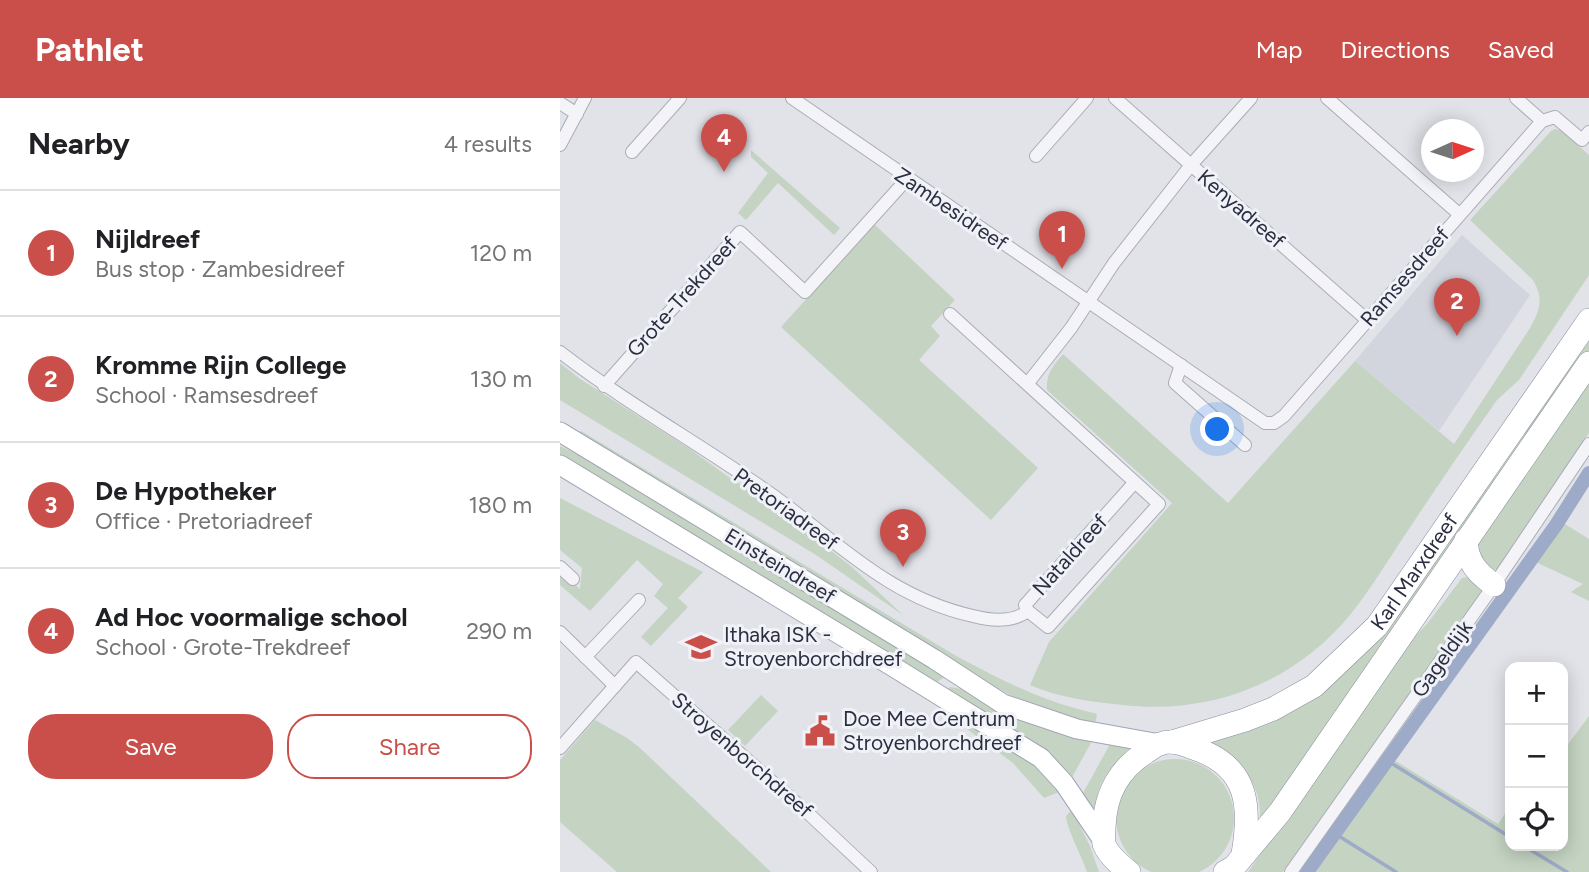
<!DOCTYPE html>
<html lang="en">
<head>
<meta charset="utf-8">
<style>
  :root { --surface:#fff; --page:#f2f2f2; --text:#202124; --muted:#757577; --line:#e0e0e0; --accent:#ca4f4a }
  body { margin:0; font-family:Figtree,sans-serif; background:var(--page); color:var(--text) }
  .controls { position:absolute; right:21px; bottom:21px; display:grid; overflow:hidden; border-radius:14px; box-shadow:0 4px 18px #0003 }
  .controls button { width:63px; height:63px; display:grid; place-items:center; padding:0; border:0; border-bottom:2px solid var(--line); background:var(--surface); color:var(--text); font:35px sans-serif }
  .compass { position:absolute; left:861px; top:21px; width:63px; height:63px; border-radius:50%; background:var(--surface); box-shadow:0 4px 18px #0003; rotate:87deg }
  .you { position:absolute; left:658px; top:332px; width:24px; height:24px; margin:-18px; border:5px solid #fff; border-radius:50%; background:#1a73e8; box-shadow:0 0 0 10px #1a73e833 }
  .badge { display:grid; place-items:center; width:46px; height:46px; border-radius:50%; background:var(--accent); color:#fff; font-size:23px; font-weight:700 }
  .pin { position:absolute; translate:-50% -58px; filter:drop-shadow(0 2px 4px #0008) }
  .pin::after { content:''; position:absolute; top:37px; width:24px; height:21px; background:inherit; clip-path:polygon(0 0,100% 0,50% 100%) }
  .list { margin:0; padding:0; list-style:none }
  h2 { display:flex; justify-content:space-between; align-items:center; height:91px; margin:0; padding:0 28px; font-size:30px }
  h2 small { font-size:23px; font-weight:400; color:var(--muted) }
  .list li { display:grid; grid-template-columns:46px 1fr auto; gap:21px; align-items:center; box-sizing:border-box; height:126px; padding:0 28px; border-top:2px solid var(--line) }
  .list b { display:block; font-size:26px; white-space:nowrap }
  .list p { margin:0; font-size:23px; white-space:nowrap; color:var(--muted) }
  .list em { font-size:23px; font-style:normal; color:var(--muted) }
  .actions { display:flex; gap:14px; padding:21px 28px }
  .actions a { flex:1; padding:16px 0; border:2px solid var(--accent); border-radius:28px; text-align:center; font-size:24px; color:var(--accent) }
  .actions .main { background:var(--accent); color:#fff }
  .icon { flex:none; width:38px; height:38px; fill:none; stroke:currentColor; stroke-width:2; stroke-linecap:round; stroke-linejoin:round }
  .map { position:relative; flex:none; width:1029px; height:774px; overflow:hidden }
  header { display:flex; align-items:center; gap:42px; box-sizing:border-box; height:98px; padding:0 35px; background:var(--accent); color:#fff }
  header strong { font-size:33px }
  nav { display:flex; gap:38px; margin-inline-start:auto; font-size:24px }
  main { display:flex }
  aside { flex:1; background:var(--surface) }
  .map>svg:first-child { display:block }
</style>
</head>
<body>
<header>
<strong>Pathlet</strong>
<nav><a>Map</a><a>Directions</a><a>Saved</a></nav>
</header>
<main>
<aside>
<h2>Nearby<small>4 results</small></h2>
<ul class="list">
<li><span class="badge">1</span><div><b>Nijldreef</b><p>Bus stop · Zambesidreef</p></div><em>120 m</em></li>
<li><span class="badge">2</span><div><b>Kromme Rijn College</b><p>School · Ramsesdreef</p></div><em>130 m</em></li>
<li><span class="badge">3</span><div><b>De Hypotheker</b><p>Office · Pretoriadreef</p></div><em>180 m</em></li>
<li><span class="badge">4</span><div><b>Ad Hoc voormalige school</b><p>School · Grote-Trekdreef</p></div><em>290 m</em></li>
</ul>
<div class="actions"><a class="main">Save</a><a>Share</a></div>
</aside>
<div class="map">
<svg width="1029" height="774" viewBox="0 0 1029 774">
  <rect width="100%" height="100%" fill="#e1e3e9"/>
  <polygon fill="#d3d5de" points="902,137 970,197 879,333 795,263"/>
  <g fill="#c4d3c2">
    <path d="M995,31l7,2 27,24v120l-70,105 -22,20c-31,44 -61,88 -90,132 -19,28 -36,57 -57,83 -56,68 -140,100 -227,90 -31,-3 -63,-7 -93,-20l19,-43 123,-139 -125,-113c-1,-17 6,-24 16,-36l165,149 127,-142 99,83 76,-116c10,-18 14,-29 3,-48l-63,-60 81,-89z"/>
    <polygon points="191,52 280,130 274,137 218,85 186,122 178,115 208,75 191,59"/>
    <polygon points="314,126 395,202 371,228 380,238 359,262 478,370 431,422 221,229"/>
    <path d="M1029,233v22l-326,465 -3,-2c1,-34 -23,-59 -50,-74l53,-16 30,-16 37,-26z"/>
    <polygon points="0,265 20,281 130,351 174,383 195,393 292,469 343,517 256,457 0,302"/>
    <polygon points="1029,278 1029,335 940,470 928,473 919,466 915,443"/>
    <path d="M21,333l377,226c49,26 84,44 139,57l-2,11 -64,-19 -60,-32 -398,-239z"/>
    <polygon points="0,348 44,369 389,576 377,584 0,358"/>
    <polygon points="0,400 143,474 118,500 128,509 91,548 81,539 108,510 94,498 103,486 77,462 30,513 0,487 0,474 20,491 22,470 0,452"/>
    <polygon points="995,420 1029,441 1029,503 1011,494 1023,486 969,461"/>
    <polygon points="909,479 922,486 923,494 723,774 688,774 841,552 867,526 902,480"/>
    <polygon points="391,589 401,591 443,616 532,643 511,681 472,645 388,590"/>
    <polygon points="201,597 218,613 185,648 168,632"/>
    <polygon points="384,606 477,668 499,694 484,700 453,665 381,612"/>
    <polygon points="1029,618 1029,774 741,774 826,657 938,726 950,708 950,748 1003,748 1003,653"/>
    <polygon points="35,622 67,640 80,650 211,774 57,774 0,724 0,662"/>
    <path d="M550,646l21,3c-22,23 -31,29 -37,63l-12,-15z"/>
    <circle cx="615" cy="720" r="59"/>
    <path d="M512,712l18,36 9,26h-12c-5,-16 -20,-42 -21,-56z"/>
  </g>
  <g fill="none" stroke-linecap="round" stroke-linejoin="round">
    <g stroke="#9daac8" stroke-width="3.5">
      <polyline points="828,663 950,739"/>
      <polyline points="774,735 836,774"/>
      <polyline points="964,748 1007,774"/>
      <polyline points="748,773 749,774"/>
    </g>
    <polyline stroke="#9daac8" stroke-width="14" points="747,774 996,427 1029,375"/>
    <g stroke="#aaadb6" stroke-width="14">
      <g id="street">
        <polyline points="232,0 705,325 714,325 724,318 982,23 956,0"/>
        <polyline points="555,0 807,222"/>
        <polyline points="767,0 899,116"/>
        <polyline points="0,5 17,16"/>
        <polyline points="982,23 995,19 1022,42 1029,34"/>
        <polyline points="0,47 25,0"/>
        <polyline points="72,54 120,0"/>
        <polyline points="476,58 527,0"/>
        <polyline points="390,216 599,406 488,529 468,513 465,507 575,384"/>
        <path d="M0,254c67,52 142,93 211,142 67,48 117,103 202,122 19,5 39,7 55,-5"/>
        <polyline points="621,267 615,285 685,347"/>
        <polyline points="468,285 511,230 554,165 631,67 691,0"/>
        <polyline points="44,288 180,134 245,194 347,81"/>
        <polyline points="0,469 13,481"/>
        <polyline points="0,534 55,588"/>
        <polyline points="25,559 79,502"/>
        <polyline points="0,650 76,564 250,717 311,774"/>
        <polyline points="731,774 934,487 1029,346"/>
      </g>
    </g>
    <g stroke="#a1a5b5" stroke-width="21">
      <g id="primary">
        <polyline points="0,334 374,561 443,606 517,631 600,646"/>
        <polyline points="0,367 332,568 481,660 504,685 544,744"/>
      </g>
    </g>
    <g stroke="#898e9f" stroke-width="24">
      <g id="highway">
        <path d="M906,442c1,22 11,33 28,45"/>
        <path id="s1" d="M612,644l73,-22 28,-11 41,-23 63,-60 212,-306"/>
        <path d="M569,774c-9,-7 -21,-17 -25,-28 -1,-5 0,-11 0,-16 1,-34 14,-58 42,-76 4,-2 9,-7 14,-8 12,-5 25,1 36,5 53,18 55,58 47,105"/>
        <polyline points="665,774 674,769 720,714 1029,265"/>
      </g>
    </g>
    <use href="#street" stroke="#f4f4f8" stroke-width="12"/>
    <use href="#primary" stroke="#fff" stroke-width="19"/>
    <use href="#highway" stroke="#fff" stroke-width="23"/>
  </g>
  <defs>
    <g id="school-bare" transform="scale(2.415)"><path d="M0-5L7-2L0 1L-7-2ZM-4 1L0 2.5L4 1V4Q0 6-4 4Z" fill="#ca4f4a" stroke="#f1f2f7" stroke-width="2.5" paint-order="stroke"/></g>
    <g id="civic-bare" transform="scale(2.415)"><path d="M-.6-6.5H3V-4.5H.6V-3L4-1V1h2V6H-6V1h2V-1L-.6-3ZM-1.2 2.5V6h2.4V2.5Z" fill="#ca4f4a" stroke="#f1f2f7" stroke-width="2.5" paint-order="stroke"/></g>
  </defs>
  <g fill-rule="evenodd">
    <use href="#school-bare" x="141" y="549"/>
    <use href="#civic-bare" x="260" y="633"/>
  </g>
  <g text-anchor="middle" stroke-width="6" stroke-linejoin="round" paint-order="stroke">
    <g font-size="21" fill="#2a2e40" stroke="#f1f2f7">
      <text transform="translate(391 111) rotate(34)" y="7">Zambesidreef</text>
      <text transform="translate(681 111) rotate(41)" y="7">Kenyadreef</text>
      <text transform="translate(845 179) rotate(-49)" y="7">Ramsesdreef</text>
      <text transform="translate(122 199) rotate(-48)" y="7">Grote-Trekdreef</text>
      <text transform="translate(226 411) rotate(36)" y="7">Pretoriadreef</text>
      <text transform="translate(510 457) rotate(-48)" y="7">Nataldreef</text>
      <text transform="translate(220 468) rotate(31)" y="7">Einsteindreef</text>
      <text dy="7" stroke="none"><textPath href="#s1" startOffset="306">Karl Marxdreef</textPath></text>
      <text transform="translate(882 561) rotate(-55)" y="7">Gageldijk</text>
      <text transform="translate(182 657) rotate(41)" y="7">Stroyenborchdreef</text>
    </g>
    <g font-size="21" fill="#2a2e40" stroke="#f1f2f7" text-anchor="start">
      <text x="164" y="544">Ithaka ISK -<tspan x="164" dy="24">Stroyenborchdreef</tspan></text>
      <text x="283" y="628">Doe Mee Centrum<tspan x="283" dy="24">Stroyenborchdreef</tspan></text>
    </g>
  </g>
</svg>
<div class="controls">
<button>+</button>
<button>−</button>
<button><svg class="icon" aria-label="locate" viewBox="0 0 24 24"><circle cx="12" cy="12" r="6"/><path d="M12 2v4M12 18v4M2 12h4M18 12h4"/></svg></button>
</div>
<svg class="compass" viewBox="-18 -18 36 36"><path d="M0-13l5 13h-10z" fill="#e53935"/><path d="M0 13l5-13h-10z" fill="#757577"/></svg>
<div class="you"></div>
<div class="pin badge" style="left:502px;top:171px">1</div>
<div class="pin badge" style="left:897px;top:238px">2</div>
<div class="pin badge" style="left:343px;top:469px">3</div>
<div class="pin badge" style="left:164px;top:74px">4</div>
</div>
</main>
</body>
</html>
